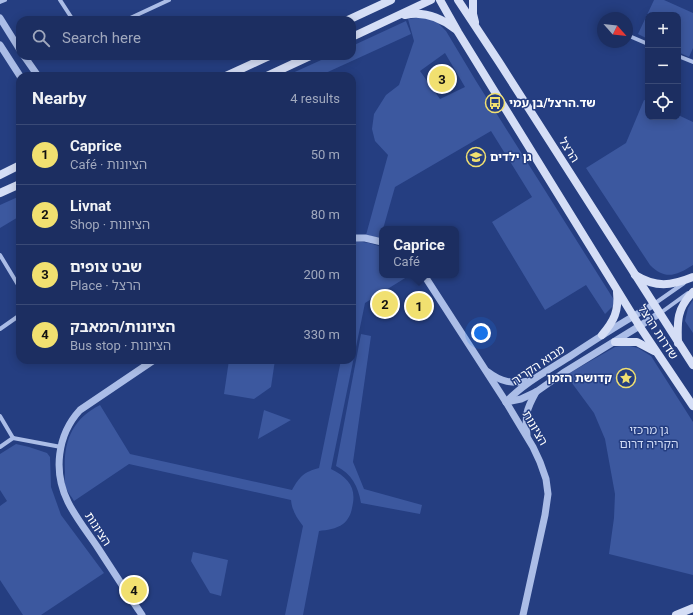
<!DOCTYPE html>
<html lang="en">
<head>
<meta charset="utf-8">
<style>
  :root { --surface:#1c2e61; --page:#253667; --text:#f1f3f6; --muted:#a0a8bd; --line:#3a4a76; --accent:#f1e070 }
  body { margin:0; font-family:Roboto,"Noto Sans Hebrew",sans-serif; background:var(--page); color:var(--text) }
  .controls { position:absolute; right:12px; top:12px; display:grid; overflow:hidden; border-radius:8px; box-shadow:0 2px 10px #0003 }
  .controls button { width:36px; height:36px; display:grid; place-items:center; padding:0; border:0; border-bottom:1px solid var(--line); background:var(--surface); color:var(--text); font:20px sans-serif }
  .compass { position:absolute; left:597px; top:12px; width:36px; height:36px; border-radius:50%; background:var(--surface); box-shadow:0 2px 10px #0003; rotate:117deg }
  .you { position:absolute; left:481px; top:333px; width:14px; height:14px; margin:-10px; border:3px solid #fff; border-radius:50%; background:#1a73e8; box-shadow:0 0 0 6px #1a73e833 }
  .badge { display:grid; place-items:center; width:26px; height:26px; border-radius:50%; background:var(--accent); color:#111; font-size:13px; font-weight:700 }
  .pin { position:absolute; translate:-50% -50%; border:2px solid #fff; box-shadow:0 1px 4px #0006 }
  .popup { position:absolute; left:379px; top:226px; width:80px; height:52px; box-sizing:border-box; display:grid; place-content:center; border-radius:8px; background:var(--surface); filter:drop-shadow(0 1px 3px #0005); font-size:13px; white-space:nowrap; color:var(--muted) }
  .popup b { font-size:15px; color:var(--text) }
  .popup::after { content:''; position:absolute; left:50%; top:100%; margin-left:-8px; border:8px solid transparent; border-top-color:var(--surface) }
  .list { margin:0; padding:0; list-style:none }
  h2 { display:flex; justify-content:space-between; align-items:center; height:52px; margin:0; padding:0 16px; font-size:17px }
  h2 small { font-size:13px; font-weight:400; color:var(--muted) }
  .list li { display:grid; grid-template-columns:26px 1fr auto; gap:12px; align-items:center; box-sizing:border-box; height:60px; padding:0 16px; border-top:1px solid var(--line) }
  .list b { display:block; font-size:15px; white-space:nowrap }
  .list p { margin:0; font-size:13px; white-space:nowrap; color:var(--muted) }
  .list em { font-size:13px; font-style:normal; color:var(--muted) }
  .icon { flex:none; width:22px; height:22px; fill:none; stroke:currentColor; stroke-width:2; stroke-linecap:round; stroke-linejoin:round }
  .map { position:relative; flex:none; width:693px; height:615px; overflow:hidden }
  .search { position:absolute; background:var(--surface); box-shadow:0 2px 10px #0003; left:16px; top:16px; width:340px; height:44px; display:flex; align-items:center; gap:10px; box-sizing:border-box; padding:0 14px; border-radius:12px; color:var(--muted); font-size:15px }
  .panel { position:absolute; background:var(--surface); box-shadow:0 2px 10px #0003; left:16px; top:72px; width:340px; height:292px; border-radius:12px }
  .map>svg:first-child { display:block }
</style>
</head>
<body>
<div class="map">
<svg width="693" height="615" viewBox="0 0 693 615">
  <rect width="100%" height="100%" fill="#253e81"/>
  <g fill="#3c589f" fill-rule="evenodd">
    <polygon points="654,0 664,0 693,13 693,48 689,57 678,52 678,15 648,15 648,39 638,34"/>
    <path d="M422,17l13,3 11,11 30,50 140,222 -11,11 -19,-29 -41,25 -53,-88 40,-25 -41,-66 -96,56 -12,42h-1l-1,9 -15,-3 22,-80 -13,-14 -3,-12 2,-15 12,-19 13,-10 15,-44 -6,-22zM445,53l20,34 -25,12 -20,-28z"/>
    <polygon points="406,21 411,34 319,76 286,76 330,56 352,56 352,46"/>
    <path d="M644,100l4,1v16h30v-2l15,7v143c-17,11 -28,15 -43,0l-64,-97 40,-25z"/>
    <polygon points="20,196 20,216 0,228 0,205"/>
    <path d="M356,241l13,2 13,4v28h28l-45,28 -34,166c18,9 26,19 21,39 -1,6 -4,12 -9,16 -7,5 -16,6 -24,7l-16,84h-18l18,-89c-7,-9 -11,-16 -12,-26l-162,-36 -55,37c-2,-4 -6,-8 -8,-13 -2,-4 -1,-11 -1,-16 -2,-30 7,-53 35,-67l30,49 162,36c8,-14 12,-18 27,-22l22,-108h11v-118z"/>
    <polygon points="693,300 693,333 685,321 688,308"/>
    <path d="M361,334l10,2 -18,126 11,27 58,16 -2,9 -59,-11c-3,-17 -9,-29 -25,-37z"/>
    <polygon points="626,345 638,348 651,356 693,422 693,575 609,554 614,518 615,494 605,439 594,413 566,375 615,347"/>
    <polygon points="229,360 275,360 271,387 254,399 224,394"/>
    <polygon points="264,410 291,420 258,439"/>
    <polygon points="16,444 29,447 47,453 50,457 51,487 61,515 104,573 41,615 23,615 0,580 0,506 7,501 0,490 0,454"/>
    <polygon points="193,552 228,560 221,596 210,593 191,561"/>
  </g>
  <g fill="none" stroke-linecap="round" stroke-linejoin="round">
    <g stroke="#abbde7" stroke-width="4">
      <polyline points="60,0 73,20"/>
      <polyline points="0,2 5,0"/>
      <polyline points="126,20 169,0"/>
      <polyline points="627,35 648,44"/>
      <polyline points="678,56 693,62"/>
      <polyline points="0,255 20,288"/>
      <polyline points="654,304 684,283"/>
      <polyline points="659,314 688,293"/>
      <polyline points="0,329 20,315"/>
      <polyline points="0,416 13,438"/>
      <polyline points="13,438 61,447"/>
      <polyline points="0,447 13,438"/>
    </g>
    <g stroke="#abbde7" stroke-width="7">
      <polyline points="0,18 20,50"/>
      <polyline points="0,45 20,76"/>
      <polyline points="24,56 38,76"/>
      <polyline points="352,238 365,238 382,242"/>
      <polyline points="424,275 506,402 533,447 540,462 546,479 548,494 545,515 523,615"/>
      <path d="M488,372c13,10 24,12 41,9"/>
      <polyline points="506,402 521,399 536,392 563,373 659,314"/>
      <path d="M506,402c18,-19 41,-31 63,-45 27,-18 55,-36 84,-52"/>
      <path d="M527,435c-2,-20 -1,-25 9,-43"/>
      <path d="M142,615c-15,-22 -29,-44 -44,-67 -10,-15 -22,-30 -30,-46 -15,-30 -11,-67 12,-92l74,-50"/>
    </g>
    <g stroke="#d5def6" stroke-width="8">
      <polyline points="440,0 458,32 640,327 693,406"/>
      <polyline points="458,0 499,62 693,365"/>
      <polyline points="473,0 473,14 475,22"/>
      <path d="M405,15c19,-4 35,2 50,14"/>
      <polyline points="348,20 391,0"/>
      <polyline points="352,37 431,0"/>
      <polyline points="226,76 269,56"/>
      <polyline points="267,76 310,56"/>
      <polyline points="0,175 20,165"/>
      <polyline points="0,193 20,184"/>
      <path d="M635,275c21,13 36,11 58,2"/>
      <path d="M602,335c12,-14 17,-24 15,-43"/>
      <polyline points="615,342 637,342 654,351"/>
      <path d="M678,343c-1,-22 -1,-35 15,-51"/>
      <polyline points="676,615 693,608"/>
    </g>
  </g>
  <defs>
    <g id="bus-ring" transform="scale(1)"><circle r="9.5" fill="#253e81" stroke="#f1e070" stroke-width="1.5"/><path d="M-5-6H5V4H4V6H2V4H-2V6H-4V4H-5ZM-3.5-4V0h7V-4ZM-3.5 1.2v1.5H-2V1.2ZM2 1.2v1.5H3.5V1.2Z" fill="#f1e070"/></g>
    <g id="school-ring" transform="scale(1)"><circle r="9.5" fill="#253e81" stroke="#f1e070" stroke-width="1.5"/><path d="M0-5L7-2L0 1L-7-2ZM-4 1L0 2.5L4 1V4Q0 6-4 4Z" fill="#f1e070"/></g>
    <g id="sight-ring" transform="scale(1)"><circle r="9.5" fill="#253e81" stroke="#f1e070" stroke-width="1.5"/><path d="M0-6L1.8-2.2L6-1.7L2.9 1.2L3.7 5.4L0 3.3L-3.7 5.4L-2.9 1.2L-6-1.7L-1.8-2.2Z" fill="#f1e070"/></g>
  </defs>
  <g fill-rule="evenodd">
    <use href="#bus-ring" x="495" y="103"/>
    <use href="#school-ring" x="476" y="157"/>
    <use href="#sight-ring" x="626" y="378"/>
  </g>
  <g text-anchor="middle" stroke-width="3" stroke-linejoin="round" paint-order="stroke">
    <g font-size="12" font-weight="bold" fill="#fff" stroke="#253e81" text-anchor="start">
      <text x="509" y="107">שד.הרצל/בן עמי</text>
      <text x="490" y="161">גן ילדים</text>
      <text x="612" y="382" text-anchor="end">קדושת הזמן</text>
    </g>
    <g font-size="12" fill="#fff" stroke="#253e81">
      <text transform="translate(569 150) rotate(58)" y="4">הרצל</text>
      <text transform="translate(658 332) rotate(57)" y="4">שדרות הרצל</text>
      <text transform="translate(538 365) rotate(-34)" y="4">מבוא הקריה</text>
      <text transform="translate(535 428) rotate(60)" y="4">הציונות</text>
      <text transform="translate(98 529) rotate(57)" y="4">הציונות</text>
    </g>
    <g font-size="12" fill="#cfdaf5" stroke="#253e81">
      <text x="649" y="434">גן מרכזי<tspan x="649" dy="14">הקריה דרום</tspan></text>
    </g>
  </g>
</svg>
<div class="controls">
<button>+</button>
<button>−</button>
<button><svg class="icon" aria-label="locate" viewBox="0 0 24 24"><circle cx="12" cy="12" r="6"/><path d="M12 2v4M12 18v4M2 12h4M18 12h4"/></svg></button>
</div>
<svg class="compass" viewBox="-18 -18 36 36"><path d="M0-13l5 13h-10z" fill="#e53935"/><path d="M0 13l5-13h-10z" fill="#a0a8bd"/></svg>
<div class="you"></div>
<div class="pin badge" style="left:419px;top:306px">1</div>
<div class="popup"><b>Caprice</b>Café</div>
<div class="pin badge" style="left:385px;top:304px">2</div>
<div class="pin badge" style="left:442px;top:79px">3</div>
<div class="pin badge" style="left:134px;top:590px">4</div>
<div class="search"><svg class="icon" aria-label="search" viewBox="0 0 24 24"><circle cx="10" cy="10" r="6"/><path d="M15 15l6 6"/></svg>Search here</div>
<section class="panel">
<h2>Nearby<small>4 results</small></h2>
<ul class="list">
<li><span class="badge">1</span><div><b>Caprice</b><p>Café · הציונות</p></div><em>50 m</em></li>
<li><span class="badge">2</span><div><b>Livnat</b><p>Shop · הציונות</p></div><em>80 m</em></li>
<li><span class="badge">3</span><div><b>שבט צופים</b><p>Place · הרצל</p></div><em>200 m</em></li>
<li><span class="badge">4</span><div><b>הציונות/המאבק</b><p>Bus stop · הציונות</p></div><em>330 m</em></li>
</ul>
</section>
</div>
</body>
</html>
